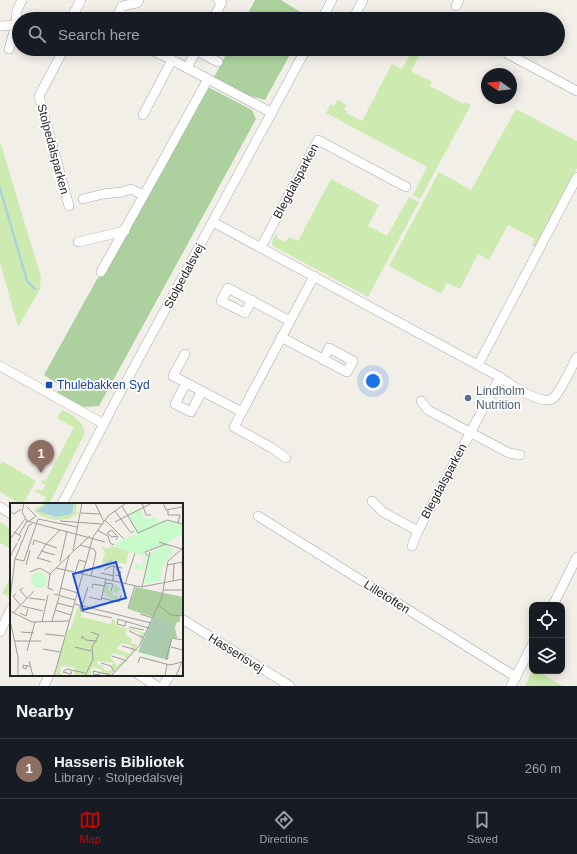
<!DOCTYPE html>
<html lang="en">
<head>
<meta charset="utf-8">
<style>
  :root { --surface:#171b24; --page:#242831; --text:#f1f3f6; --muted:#9ea1a6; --line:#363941; --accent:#d40000 }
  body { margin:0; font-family:Helvetica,sans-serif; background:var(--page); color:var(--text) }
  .controls { position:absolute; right:12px; bottom:12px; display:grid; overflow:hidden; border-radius:8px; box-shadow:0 2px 10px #0003 }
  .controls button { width:36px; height:36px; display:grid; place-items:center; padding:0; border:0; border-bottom:1px solid var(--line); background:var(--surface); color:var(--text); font:20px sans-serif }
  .compass { position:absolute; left:481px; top:68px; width:36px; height:36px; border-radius:50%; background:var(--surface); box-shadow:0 2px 10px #0003; rotate:285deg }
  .you { position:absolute; left:373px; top:381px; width:14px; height:14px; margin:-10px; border:3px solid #fff; border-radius:50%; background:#1a73e8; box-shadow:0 0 0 6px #1a73e833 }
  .badge { display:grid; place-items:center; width:26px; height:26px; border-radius:50%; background:var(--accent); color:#fff; font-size:13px; font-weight:700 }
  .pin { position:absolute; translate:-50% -33px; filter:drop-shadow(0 1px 2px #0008) }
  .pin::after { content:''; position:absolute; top:21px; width:14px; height:12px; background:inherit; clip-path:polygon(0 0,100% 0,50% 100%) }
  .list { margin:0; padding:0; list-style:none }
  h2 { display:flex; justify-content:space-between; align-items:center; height:52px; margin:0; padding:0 16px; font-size:17px }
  h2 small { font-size:13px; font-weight:400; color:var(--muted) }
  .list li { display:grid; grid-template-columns:26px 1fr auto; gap:12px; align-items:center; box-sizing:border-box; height:60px; padding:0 16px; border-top:1px solid var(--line) }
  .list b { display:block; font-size:15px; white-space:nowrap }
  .list p { margin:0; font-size:13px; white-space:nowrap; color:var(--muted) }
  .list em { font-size:13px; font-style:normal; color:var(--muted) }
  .icon { flex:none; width:22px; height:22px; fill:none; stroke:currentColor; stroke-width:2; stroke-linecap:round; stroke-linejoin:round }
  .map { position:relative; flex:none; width:577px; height:686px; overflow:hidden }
  .search { position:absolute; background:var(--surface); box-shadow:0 2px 10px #0003; left:12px; right:12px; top:12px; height:44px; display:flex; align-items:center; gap:10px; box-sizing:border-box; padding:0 14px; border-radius:22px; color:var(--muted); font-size:15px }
  .sheet { height:112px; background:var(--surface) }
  nav { display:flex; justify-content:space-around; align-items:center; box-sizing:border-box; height:56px; border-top:1px solid var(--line); background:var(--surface); font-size:11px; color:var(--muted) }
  nav a { display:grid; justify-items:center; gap:2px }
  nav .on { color:var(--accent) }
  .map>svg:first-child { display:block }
</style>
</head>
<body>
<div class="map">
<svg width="577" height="686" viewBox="0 0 577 686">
  <rect width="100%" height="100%" fill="#f2efe9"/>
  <g fill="#cdebb0">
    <polygon points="413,49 423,49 411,71 432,82 430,86 464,104 465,102 471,105 420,199 413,195 427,167 326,113 331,104 334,106 338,100 347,105 344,110 347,111 346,113 362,121 392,64 402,69"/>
    <polygon points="516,109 577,141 577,168 535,247 532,245 535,239 508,225 489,260 478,254 460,289 447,283 441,294 389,266 439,172 471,190"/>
    <polygon points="0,141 41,277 40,289 18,327 0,263"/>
    <polygon points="331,179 379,205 368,226 387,236 409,197 419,202 368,297 273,246 272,241 276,234 278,239 286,242 289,237 298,241"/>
    <path d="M62,410c9,3 22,12 23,23l-36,71h-7l4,-7 -10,-5 1,-3 5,2 4,-6 -5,-3 1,-2 3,1 29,-53 -17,-10z"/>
    <polygon points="2,461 36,481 23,504 20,504 0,492 0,465"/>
    <polygon points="0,522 11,529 11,549 0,543"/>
    <polygon points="11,572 11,590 8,597 2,593 11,576 9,575"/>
    <polygon points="532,671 537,671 563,686 525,686"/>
  </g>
  <g fill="#add19e">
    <polygon points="255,0 281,0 310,18 309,19 245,19"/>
    <polygon points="229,49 293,49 265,100 247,95 214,77"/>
    <polygon points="208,87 252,110 256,119 99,406 84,407 57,393 61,386 44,375 97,279 105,272"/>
  </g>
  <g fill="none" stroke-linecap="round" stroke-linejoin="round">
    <polyline stroke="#aad3df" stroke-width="2.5" points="0,188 27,281 35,289"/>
    <g stroke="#a9a9a9" stroke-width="10">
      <g id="minor">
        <polyline points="456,6 459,0"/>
        <polyline points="73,19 74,13 81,0"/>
        <polyline points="116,19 122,6 137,3 139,0"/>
        <polyline points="213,19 222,2 218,0"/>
        <polyline points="322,19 332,0"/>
        <polyline points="353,19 363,0"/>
        <polyline points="0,26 19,25"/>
        <polyline points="9,49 16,25 17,10 22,0"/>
        <polyline points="64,49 39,96 69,206"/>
        <polyline points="149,49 172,60 272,113"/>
        <polyline points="196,50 218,62"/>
        <polyline points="508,54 577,91"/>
        <polyline points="187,68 197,49"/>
        <polyline points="143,115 172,60"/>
        <polyline points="83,199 103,194 122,192 131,189 143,195"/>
        <polyline points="213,222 500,377 418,531 412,546"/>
        <polyline points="78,242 125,231"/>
        <polyline points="261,247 318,140 406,187"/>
        <polyline points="101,272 159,168 208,79"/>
        <polyline points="252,300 245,313 221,301 228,288 290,321"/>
        <polyline points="281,337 347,372 353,361 329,348 323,360"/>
        <polyline points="185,354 173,376 242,412"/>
        <polyline points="478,365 577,177"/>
        <polyline points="0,366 104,424"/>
        <path d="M500,377c9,7 41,28 52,22 7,-4 20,-33 25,-42"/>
        <polyline points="186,383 175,404 191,412 202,391"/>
        <polyline points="421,401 428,410 509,453 520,455"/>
        <polyline points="286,458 272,448 234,427 314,276"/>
        <polyline points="372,501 383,512 418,531"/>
        <polyline points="62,504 113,406 306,49"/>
        <polyline points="0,507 11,514"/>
        <polyline points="258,516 516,677"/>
        <polyline points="553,605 577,557"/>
        <polyline points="182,619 290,686"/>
        <polyline points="0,632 11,609"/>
        <polyline points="139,675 157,686"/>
        <polyline points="44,686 49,675"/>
        <polyline points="163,686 170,675"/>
        <polyline points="511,686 532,645"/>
      </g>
    </g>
    <use href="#minor" stroke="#fff" stroke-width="9"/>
  </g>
  <rect fill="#1a4fb4" stroke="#fff" stroke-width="1.5" x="45" y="381" width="8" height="8" rx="2"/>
  <circle fill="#5c6f8a" stroke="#fff" stroke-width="1.5" cx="468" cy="398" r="4"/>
  <g text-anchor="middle" stroke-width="3.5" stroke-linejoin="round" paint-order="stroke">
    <g font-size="12" fill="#222" stroke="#fff">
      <text transform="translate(53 149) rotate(75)" y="4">Stolpedalsparken</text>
      <text transform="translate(296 181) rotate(-62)" y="4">Blegdalsparken</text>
      <text transform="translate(184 276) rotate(-62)" y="4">Stolpedalsvej</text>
      <text transform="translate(444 481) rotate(-62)" y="4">Blegdalsparken</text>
      <text transform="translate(387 597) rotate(32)" y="4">Lilletoften</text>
      <text transform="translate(236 653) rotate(32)" y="4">Hasserisvej</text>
    </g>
    <g font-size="12" fill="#164399" stroke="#fff" text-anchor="start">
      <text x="57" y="389">Thulebakken Syd</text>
    </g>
    <g font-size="12" fill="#4e5e75" stroke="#fff" text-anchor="start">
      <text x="476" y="395">Lindholm<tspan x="476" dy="14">Nutrition</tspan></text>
    </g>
  </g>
  <g transform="translate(10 503)">
    <rect width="173" height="173" fill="#f2efe9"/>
    <path d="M41,0l-13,6 4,4 11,4 13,-2 8,-4v-8h3l-1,9 3,1 -11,6 -1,3v-3l-12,1 -14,-4 -7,-6 9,-6zM92,43l5,3 5,-3 17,5 -3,13 -13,-3 -17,8 5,-4 4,-11zM96,81l4,2 -2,4 5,2 1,-8 7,5 -4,4 -4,-1 -1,3 6,1 -1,5 -11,-5 -3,-6zM68,103l5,1 -2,10 30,7 1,-5 3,1v5l31,8 -19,27 -3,-4 -12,-3 -1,5 6,8 7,-6 3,1 -13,10 -3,-3 2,-5 -16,-2v3l5,1 3,6 6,-1 2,2 -2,2h-9l-1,-4 -6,-3 -4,1v8h-16l-1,-9 -13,-1 -1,7 4,3h-10l13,-47 3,1zM116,126l15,4 -3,12 -7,-2 1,-4 -6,-4zM112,140l10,3 -2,8 -14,-5z" fill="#cdebb0" fill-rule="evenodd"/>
    <path d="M126,84l47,10v18l-3,1v6h-3l-2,5 2,11h-5v-15l-44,-14z" fill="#add19e"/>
    <path d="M144,113l20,7 -6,37 -30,-8z" fill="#aacbaf"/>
    <path d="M130,6l5,10 11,-2 2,7 9,-4 16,4v9l-16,10 -23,9 3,4 -5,14 -8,-1 2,-5 6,2 3,-9 -30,-11 3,-4 20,-9 -10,-19zM156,41l8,6 -11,15 -3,16 -16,3 5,-29zM21 77a8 8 0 1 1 16 0a8 8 0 1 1-16 0Z" fill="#c8facc"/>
    <path d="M64,0l-1,9 -5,3 -13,2 -18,-6 9,-7z" fill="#aad3df"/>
    <path fill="none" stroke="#aad3df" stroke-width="2" d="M88,66l14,-9"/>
    <path fill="none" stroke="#9f9d99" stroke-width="1" d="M14,0l-2,9 5,9 78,21M85,0l9,19M132,0l4,12h5M153,0l3,7 16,-3M112,3l16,27 29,-13 16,4M17,4l9,9 -8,6M158,7v5h12l-2,8M0,8l4,3 7,-5M105,8l16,22 3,-2M71,10l19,1M95,17l19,19M50,18l42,3M105,19l37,-19M87,27l11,6 2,7 4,2M4,29l7,4 -3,5M9,32l8,-14M106,32l-4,-5 -5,3 5,4 6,-1 -2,4M0,36l15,-20M149,39l23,7M23,42l1,-5 23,8M70,42l10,-9M31,48l14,4M63,48l9,-48M138,53l-3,-4 21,-8M0,54l7,-14M28,55l13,4M5,56l9,2 14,-42 39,8M27,56l9,-15 14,-14M50,59l7,-31M172,59l1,27M16,62l4,-15M157,62l16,-3M46,65l85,19 42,-8M94,67l7,-4 11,2M20,69l10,-4 10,6M65,70l4,-13 7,2M91,70l13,3M40,71l30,-29 14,4 2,4 -5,23M40,71l-2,14 5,2M105,72l5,1 1,-4 -5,-3M103,78l1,-18M163,78l1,-17M95,80l8,1 -2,7M115,81l10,-31M132,84l8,-35M13,85l-3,2 7,8M51,85l17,5M82,85l1,-4 11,2M153,87h20M6,91l-3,2 7,9M44,91l21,6M49,92l10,-40M79,94l12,3 5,-21M19,95l16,2M91,95l18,4 2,-7M0,96l5,-40 14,-34 3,-1M47,100l16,4M65,101l76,19M70,102l1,6 31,7M148,102l13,10 12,1M12,103l21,5M72,103l6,-19M118,105l7,-22M45,107l16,5M0,108l22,11 37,-1M3,110l21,-22M10,110l6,3 2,-7M130,111l13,4M107,116l32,9M0,117l8,37v19M108,117l-1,4 8,2 1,-5M42,118l7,-24M32,119l6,-27M119,124l15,3M119,128l15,7M11,129l13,1M35,131l19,2M72,136v-3l4,4 11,1M4,138h27M112,143l15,4M65,144l16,4M161,144l12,3M33,146l17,3M17,148l8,-29M102,153l15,5M156,157l6,-22 11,2M19,158l4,15M91,160l10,3 3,6M128,160l2,-6 30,8 12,-3M17,163l-1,3 -3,-1v-3l4,1h3M62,168l-1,3 -8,-2 4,-3 18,4M90,171l-6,1 -1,-4 18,4M44,173l39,-139 15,-21 18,-13M75,173l8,-17 -1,-12 7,-12 -8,-3M101,173l29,-31 22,-48 6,-36 14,-12M155,173l2,-12M166,173l7,-17"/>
    <path fill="#1d4ed8" fill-opacity="0.15" stroke="#1d4ed8" stroke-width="2" d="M106,59l10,36 -43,12 -10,-36z"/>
    <rect width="173" height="173" fill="none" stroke="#222" stroke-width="2"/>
  </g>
</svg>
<div class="controls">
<button><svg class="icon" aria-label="locate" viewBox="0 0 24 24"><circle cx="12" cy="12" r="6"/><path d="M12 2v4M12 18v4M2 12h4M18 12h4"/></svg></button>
<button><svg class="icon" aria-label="layers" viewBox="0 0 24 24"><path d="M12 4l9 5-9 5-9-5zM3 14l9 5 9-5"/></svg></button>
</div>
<svg class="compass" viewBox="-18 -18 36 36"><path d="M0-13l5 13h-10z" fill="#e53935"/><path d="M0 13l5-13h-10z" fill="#9ea1a6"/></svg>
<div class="you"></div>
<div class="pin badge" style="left:41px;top:473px;background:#8d6e63">1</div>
<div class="search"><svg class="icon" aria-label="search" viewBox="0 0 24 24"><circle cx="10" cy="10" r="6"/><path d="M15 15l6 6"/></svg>Search here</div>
</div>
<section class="sheet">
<h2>Nearby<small></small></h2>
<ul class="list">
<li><span class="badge" style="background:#8d6e63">1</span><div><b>Hasseris Bibliotek</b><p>Library · Stolpedalsvej</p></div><em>260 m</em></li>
</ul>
</section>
<nav>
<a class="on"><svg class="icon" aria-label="map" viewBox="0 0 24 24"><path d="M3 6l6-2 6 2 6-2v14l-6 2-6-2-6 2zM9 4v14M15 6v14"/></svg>Map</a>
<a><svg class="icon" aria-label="directions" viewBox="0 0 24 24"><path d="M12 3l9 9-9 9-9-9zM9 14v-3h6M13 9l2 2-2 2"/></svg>Directions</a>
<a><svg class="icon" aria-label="saved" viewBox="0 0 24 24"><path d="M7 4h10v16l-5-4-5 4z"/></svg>Saved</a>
</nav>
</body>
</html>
